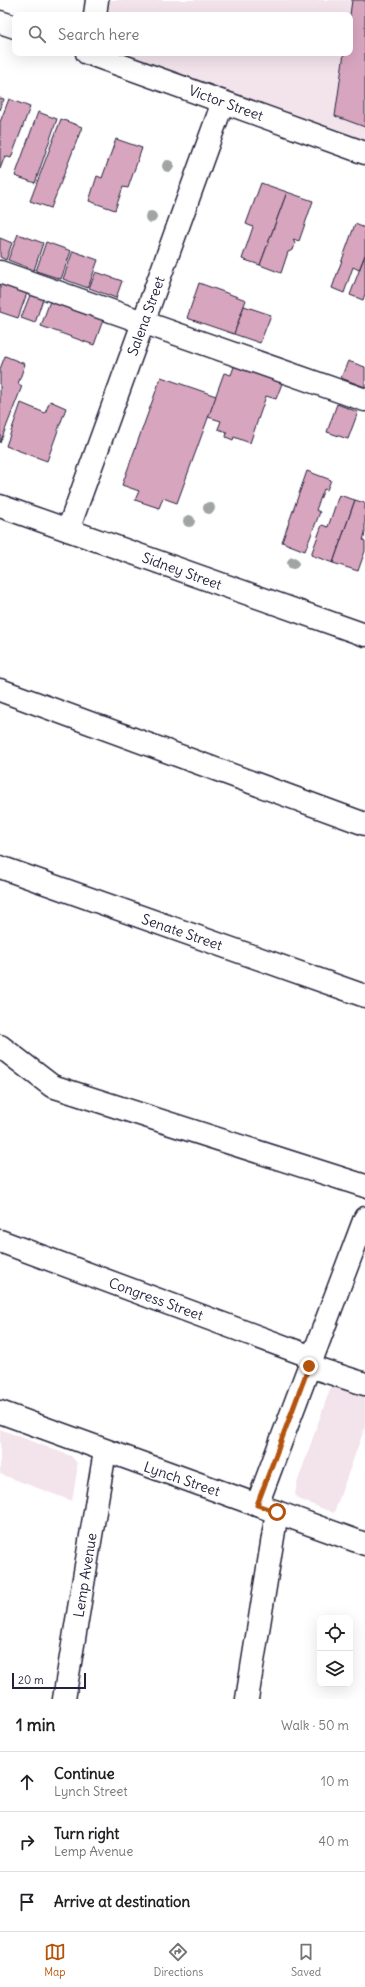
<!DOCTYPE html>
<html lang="en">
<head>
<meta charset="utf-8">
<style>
  :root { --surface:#fff; --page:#f2f2f2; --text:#202124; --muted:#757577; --line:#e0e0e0; --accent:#b45309 }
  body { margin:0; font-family:Delius,sans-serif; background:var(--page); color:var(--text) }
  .controls { position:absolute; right:12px; bottom:12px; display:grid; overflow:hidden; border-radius:8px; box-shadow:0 4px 16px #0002 }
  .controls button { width:36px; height:36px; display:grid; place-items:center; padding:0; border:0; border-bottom:1px solid var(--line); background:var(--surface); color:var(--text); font:20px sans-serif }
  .scale { position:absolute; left:12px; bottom:10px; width:74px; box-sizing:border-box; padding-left:4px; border:2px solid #22223b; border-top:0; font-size:11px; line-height:14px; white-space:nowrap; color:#22223b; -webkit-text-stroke:3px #fff; paint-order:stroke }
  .stop { position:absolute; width:12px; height:12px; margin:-9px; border:3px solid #b45309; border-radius:50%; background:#fff }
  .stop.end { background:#b45309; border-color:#fff; box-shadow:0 1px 4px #0008 }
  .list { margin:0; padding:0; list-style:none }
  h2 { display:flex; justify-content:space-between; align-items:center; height:52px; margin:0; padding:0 16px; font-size:17px }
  h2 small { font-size:13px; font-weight:400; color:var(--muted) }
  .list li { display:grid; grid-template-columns:26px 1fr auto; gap:12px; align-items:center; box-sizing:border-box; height:60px; padding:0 16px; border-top:1px solid var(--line) }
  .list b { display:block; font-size:15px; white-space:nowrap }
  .list p { margin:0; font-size:13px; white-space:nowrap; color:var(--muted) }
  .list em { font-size:13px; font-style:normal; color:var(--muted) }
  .icon { flex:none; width:22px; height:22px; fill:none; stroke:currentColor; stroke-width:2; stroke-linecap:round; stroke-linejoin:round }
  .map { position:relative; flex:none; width:365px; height:1699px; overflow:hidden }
  .search { position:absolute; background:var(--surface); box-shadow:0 4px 16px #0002; left:12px; right:12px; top:12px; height:44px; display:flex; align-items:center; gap:10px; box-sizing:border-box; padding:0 14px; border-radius:8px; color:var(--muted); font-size:15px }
  .sheet { height:232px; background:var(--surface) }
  nav { display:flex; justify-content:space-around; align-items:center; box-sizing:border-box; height:56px; border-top:1px solid var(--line); background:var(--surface); font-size:11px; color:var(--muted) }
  nav a { display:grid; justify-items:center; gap:2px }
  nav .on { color:var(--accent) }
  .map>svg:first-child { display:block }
</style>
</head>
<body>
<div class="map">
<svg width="365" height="1699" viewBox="0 0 365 1699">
  <rect width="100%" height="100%" fill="#fff"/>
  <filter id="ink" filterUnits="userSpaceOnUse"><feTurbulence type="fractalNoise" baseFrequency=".025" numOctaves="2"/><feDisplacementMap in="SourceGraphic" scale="8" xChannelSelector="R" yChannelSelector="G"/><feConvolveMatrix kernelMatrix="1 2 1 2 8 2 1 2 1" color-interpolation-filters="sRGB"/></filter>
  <g filter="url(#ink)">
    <g fill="#f3e4ec">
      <polygon points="110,0 365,0 365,141 116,53 350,53 350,15 108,15"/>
      <polygon points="333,1380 365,1391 365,1427 334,1513 298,1499 295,1494 297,1483"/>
      <polygon points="0,1429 71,1456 77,1463 77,1472 72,1501 0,1474"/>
    </g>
    <g fill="#d8a5bf" stroke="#22223b">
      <polygon points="352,0 365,0 365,127 335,116 344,53 350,53 350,15"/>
      <polygon points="0,98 4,99 0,110"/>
      <polygon points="9,99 30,107 11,158 5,156 0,169 0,122"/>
      <polygon points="38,112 57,119 35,183 15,176"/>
      <polygon points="61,119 82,127 51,208 30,201"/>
      <polygon points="116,139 142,148 128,188 123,187 115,210 89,201 97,176 102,178"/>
      <polygon points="261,183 287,192 260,265 242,259 253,227 246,224"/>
      <polygon points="287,192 313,201 299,241 293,239 295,244 293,250 288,252 281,273 260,265"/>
      <polygon points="355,224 365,228 365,255 359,270 353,267 344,293 332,288"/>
      <polygon points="18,234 43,243 34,270 8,260"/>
      <polygon points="0,238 12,243 6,260 0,257"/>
      <polygon points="46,242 71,251 61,279 36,271"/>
      <polygon points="73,251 98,260 88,288 63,279"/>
      <polygon points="365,255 365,294 363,300 350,295"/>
      <polygon points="96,272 122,281 116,298 89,288"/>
      <polygon points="199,283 246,300 234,334 187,318"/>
      <polygon points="0,284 27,293 18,318 0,312"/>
      <polygon points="30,295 43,299 35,323 21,318"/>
      <polygon points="50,301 103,320 94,345 41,326"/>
      <polygon points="244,306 271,315 260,343 234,334"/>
      <polygon points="5,356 25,364 18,384 22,386 0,443 0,369"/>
      <polygon points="348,361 365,367 365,387 341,378"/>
      <polygon points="235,364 283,381 276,399 266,396 250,443 234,437 233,440 226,437 227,432 218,429 221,421 208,417 224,373 231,375"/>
      <polygon points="161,377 216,396 177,503 163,498 159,508 135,500 139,491 122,485"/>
      <polygon points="50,401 66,408 47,461 6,446 21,403 45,413"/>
      <polygon points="337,404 358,412 348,439 327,432"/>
      <polygon points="307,471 331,480 327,490 324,489 316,510 320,512 305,551 282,542"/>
      <polygon points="339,495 355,500 333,563 311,555 322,525 328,527"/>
      <polygon points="355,500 365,503 365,533 363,540 365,541 365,551 358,571 333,563"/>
    </g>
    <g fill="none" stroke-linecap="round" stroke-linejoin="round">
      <g stroke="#22223b" stroke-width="25">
        <g id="minor">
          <polyline points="95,15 97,0"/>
          <polyline points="0,22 15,27"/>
          <polyline points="87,53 365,153"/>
          <polyline points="0,272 365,400"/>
          <polyline points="0,506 365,635"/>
          <polyline points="68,530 223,102"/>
          <polyline points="0,690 365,824"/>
          <polyline points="0,867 365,996"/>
          <polyline points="0,1046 52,1086 365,1186"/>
          <polyline points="0,1241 312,1357"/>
          <polyline points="309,1366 365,1384"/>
          <polyline points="0,1412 365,1544"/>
          <polyline points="257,1505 365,1218"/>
          <polyline points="64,1699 105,1451"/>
          <polyline points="247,1699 277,1512"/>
        </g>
      </g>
      <use href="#minor" stroke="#fff" stroke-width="22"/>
    </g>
    <g fill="#a0a4a2">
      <circle cx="168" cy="166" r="6"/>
      <circle cx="151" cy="217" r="6"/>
      <circle cx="209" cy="508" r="6"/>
      <circle cx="189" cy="521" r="6"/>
      <circle cx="293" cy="563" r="6"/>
    </g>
  </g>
  <g fill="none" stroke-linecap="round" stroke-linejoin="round" filter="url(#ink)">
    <polyline stroke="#b45309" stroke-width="5" points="277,1512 257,1505 309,1366"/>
  </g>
  <g text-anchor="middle" stroke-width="3" stroke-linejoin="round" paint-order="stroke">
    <g font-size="14" fill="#22223b" stroke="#fff">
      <text transform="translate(226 103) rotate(20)" y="5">Victor Street</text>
      <text transform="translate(146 316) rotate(-70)" y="5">Salena Street</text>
      <text transform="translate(182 571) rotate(20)" y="5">Sidney Street</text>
      <text transform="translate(182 932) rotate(19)" y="5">Senate Street</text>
      <text transform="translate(156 1299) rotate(20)" y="5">Congress Street</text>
      <text transform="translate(182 1479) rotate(19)" y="5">Lynch Street</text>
      <text transform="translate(85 1575) rotate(-81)" y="5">Lemp Avenue</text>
    </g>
  </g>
</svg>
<div class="controls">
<button><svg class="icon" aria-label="locate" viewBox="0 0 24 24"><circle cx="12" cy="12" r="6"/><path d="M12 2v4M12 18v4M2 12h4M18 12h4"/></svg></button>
<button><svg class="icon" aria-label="layers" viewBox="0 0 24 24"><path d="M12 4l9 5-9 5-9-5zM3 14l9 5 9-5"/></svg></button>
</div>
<div class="scale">20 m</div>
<div class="stop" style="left:277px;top:1512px"></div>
<div class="stop end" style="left:309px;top:1366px"></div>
<div class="search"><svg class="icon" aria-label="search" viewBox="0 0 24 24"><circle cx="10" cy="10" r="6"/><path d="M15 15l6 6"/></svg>Search here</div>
</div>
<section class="sheet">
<h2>1 min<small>Walk · 50 m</small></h2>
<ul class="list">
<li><svg class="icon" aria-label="ahead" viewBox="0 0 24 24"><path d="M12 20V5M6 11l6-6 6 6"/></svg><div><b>Continue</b><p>Lynch Street</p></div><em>10 m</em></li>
<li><svg class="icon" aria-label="right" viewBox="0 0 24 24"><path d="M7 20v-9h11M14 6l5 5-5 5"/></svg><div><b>Turn right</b><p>Lemp Avenue</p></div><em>40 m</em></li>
<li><svg class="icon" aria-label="arrive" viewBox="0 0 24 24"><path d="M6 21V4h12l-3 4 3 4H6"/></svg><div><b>Arrive at destination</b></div></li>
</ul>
</section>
<nav>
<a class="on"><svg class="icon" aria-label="map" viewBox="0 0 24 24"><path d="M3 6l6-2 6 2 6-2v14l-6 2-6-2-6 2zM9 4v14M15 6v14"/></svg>Map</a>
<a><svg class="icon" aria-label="directions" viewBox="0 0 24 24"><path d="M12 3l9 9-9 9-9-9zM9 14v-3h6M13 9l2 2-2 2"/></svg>Directions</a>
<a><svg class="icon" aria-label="saved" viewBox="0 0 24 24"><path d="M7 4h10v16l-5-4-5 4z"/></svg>Saved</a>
</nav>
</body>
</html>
